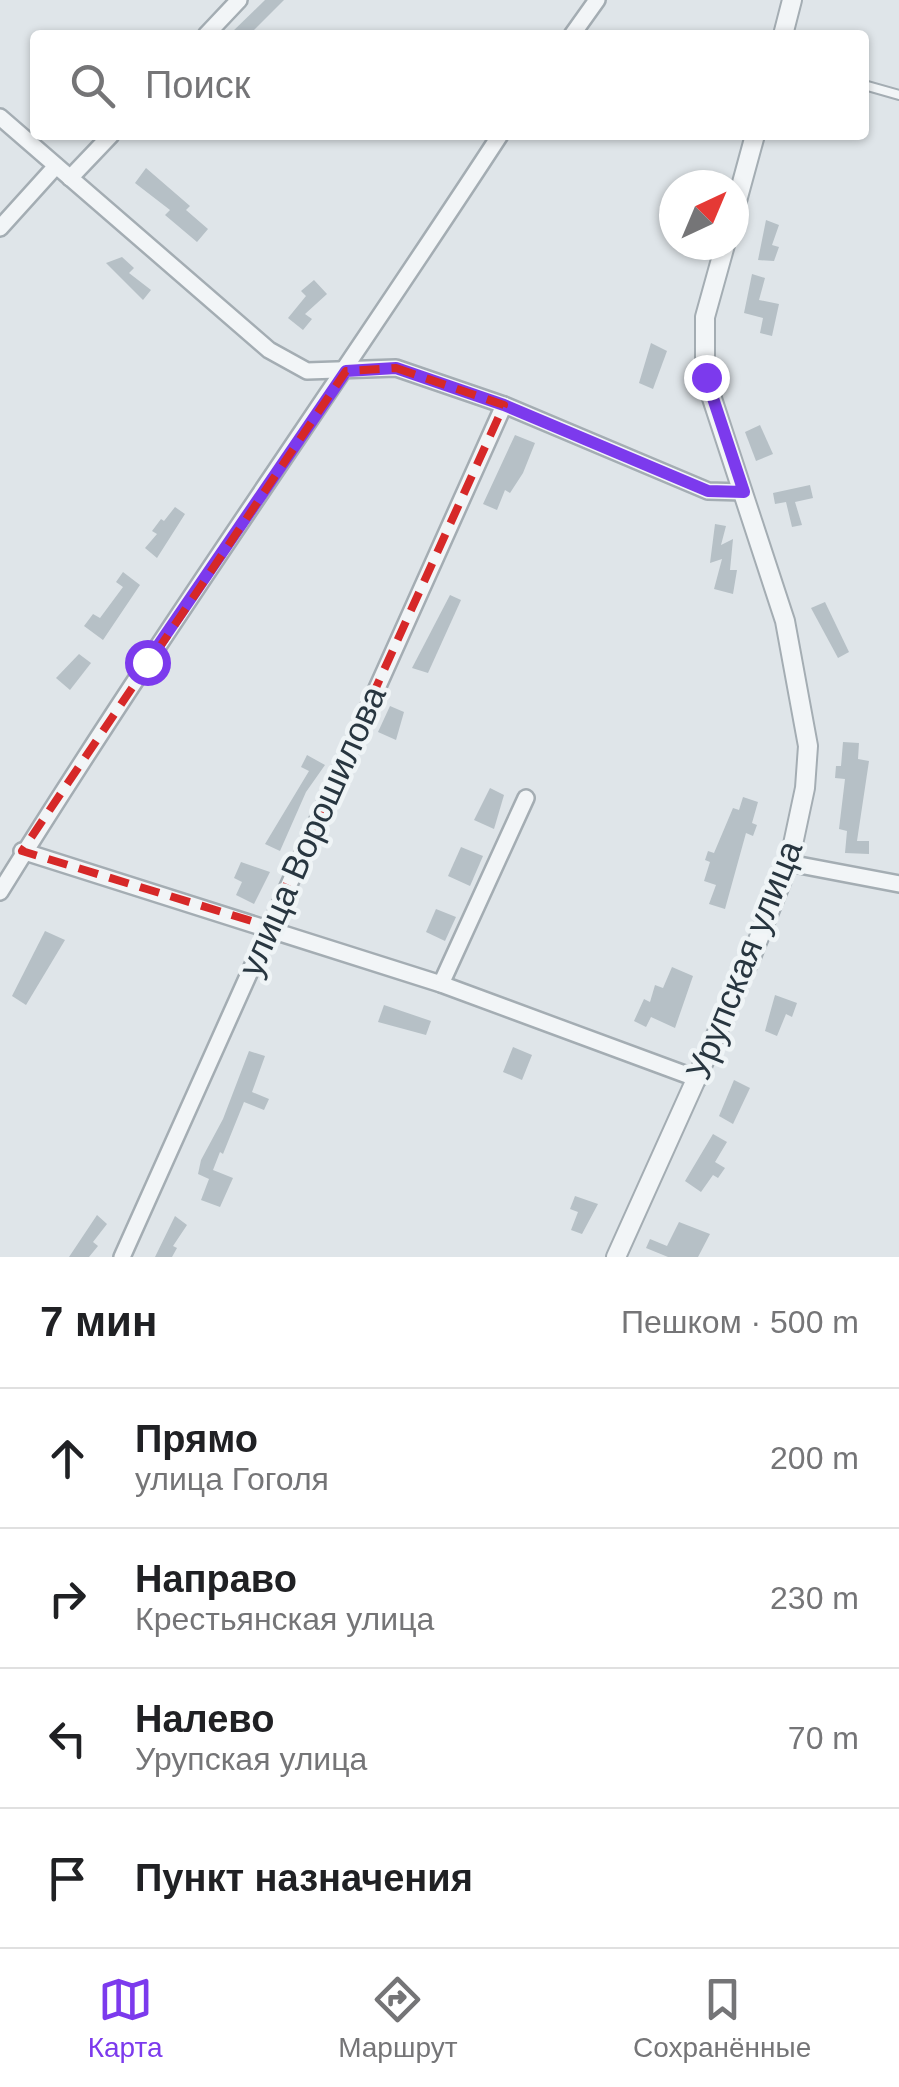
<!DOCTYPE html>
<html lang="ru">
<head>
<meta charset="utf-8">
<style>
  :root { --surface:#fff; --page:#f6f6f6; --text:#202124; --muted:#757577; --line:#e0e0e0; --accent:#7c3aed }
  body { margin:0; font-family:Arial,sans-serif; background:var(--page); color:var(--text) }
  .compass { position:absolute; left:659px; top:170px; width:90px; height:90px; border-radius:50%; background:var(--surface); box-shadow:0 2px 8px #0004; rotate:44deg }
  .stop { position:absolute; width:30px; height:30px; margin:-22px; border:8px solid #7c3aed; border-radius:50%; background:#fff }
  .stop.end { background:#7c3aed; border-color:#fff; box-shadow:0 2px 10px #0008 }
  .list { margin:0; padding:0; list-style:none }
  h2 { display:flex; justify-content:space-between; align-items:center; height:130px; margin:0; padding:0 40px; font-size:42px }
  h2 small { font-size:32px; font-weight:400; color:var(--muted) }
  .list li { display:grid; grid-template-columns:65px 1fr auto; gap:30px; align-items:center; box-sizing:border-box; height:140px; padding:0 40px; border-top:2px solid var(--line) }
  .list b { display:block; font-size:38px; white-space:nowrap }
  .list p { margin:0; font-size:32px; white-space:nowrap; color:var(--muted) }
  .list em { font-size:32px; font-style:normal; color:var(--muted) }
  .icon { flex:none; width:55px; height:55px; fill:none; stroke:currentColor; stroke-width:2; stroke-linecap:round; stroke-linejoin:round }
  .map { position:relative; flex:none; width:899px; height:1257px; overflow:hidden }
  .search { position:absolute; background:var(--surface); box-shadow:0 2px 8px #0004; left:30px; right:30px; top:30px; height:110px; display:flex; align-items:center; gap:25px; box-sizing:border-box; padding:0 35px; border-radius:10px; color:var(--muted); font-size:38px }
  .sheet { height:690px; background:var(--surface) }
  nav { display:flex; justify-content:space-around; align-items:center; box-sizing:border-box; height:140px; border-top:2px solid var(--line); background:var(--surface); font-size:28px; color:var(--muted) }
  nav a { display:grid; justify-items:center; gap:5px }
  nav .on { color:var(--accent) }
  .map>svg:first-child { display:block }
</style>
</head>
<body>
<div class="map">
<svg width="899" height="1257" viewBox="0 0 899 1257">
  <rect width="100%" height="100%" fill="#dfe5e9"/>
  <g fill="#b6c0c6">
    <polygon points="265,0 284,0 249,35 229,35"/>
    <polygon points="146,168 190,206 186,210 208,229 197,242 165,215 170,210 135,183"/>
    <polygon points="766,220 779,225 772,245 779,247 774,261 758,260"/>
    <polygon points="122,257 134,268 129,273 151,290 143,300 106,263"/>
    <polygon points="752,274 765,278 759,300 779,304 772,336 760,333 763,318 744,313"/>
    <polygon points="314,280 327,294 305,314 312,319 303,330 288,318 306,296 301,291"/>
    <polygon points="651,343 667,351 653,389 639,383"/>
    <polygon points="760,425 773,454 756,461 745,432"/>
    <polygon points="515,435 535,443 523,473 510,493 505,490 497,510 483,504"/>
    <polygon points="810,485 813,498 795,502 802,525 792,527 786,502 775,504 773,493"/>
    <polygon points="175,507 185,514 157,558 145,548 157,534 152,531 161,519 164,521"/>
    <polygon points="715,524 726,526 721,545 733,539 730,570 737,570 733,594 714,589 722,559 710,563"/>
    <polygon points="123,572 140,585 103,640 84,626 93,614 100,618 123,587 116,582"/>
    <polygon points="450,595 461,600 428,673 412,668"/>
    <polygon points="825,602 849,652 838,658 811,608"/>
    <polygon points="79,654 91,663 70,690 56,678"/>
    <polygon points="390,706 404,712 396,740 378,732"/>
    <polygon points="843,742 859,743 858,759 869,761 857,841 869,841 869,854 845,853 847,831 839,829 845,779 835,778 836,766 841,766"/>
    <polygon points="307,755 325,765 306,792 280,851 265,844 309,771 301,767"/>
    <polygon points="490,788 504,795 494,829 474,820"/>
    <polygon points="743,797 758,802 752,823 757,825 753,836 746,833 725,909 709,904 716,885 704,881 710,862 705,860 708,851 714,853 733,808 739,810"/>
    <polygon points="461,847 483,856 470,886 448,876"/>
    <polygon points="241,862 270,872 254,904 236,895 242,882 234,878"/>
    <polygon points="436,909 456,917 445,941 426,932"/>
    <polygon points="45,931 65,940 26,1005 12,996"/>
    <polygon points="672,967 693,976 675,1028 651,1017 646,1027 634,1021 644,999 650,1002 655,985 663,988"/>
    <polygon points="775,995 797,1003 792,1017 786,1014 777,1036 765,1031"/>
    <polygon points="384,1005 431,1021 426,1035 378,1022"/>
    <polygon points="513,1047 532,1055 522,1080 503,1072"/>
    <polygon points="249,1051 265,1056 252,1092 269,1099 264,1110 244,1102 223,1154 220,1152 213,1170 233,1178 220,1207 201,1200 209,1179 198,1174 201,1160 223,1119"/>
    <polygon points="734,1080 750,1088 733,1124 719,1116"/>
    <polygon points="713,1134 727,1142 715,1162 725,1168 718,1178 713,1175 701,1192 685,1181"/>
    <polygon points="575,1196 598,1204 582,1234 571,1230 578,1212 570,1209"/>
    <polygon points="97,1215 107,1224 93,1242 98,1246 89,1257 69,1257"/>
    <polygon points="175,1216 187,1225 173,1246 177,1248 172,1257 155,1257"/>
    <polygon points="679,1222 710,1234 698,1257 668,1257 646,1248 650,1239 667,1246"/>
  </g>
  <g fill="none" stroke-linecap="round" stroke-linejoin="round">
    <g stroke="#a4adb3" stroke-width="12">
      <polyline id="service" points="864,85 899,95"/>
    </g>
    <g stroke="#a4adb3" stroke-width="20">
      <g id="minor">
        <polyline points="206,35 239,0"/>
        <polyline points="572,35 597,0"/>
        <polyline points="0,117 269,350 307,371 396,368 504,405 708,491 743,492"/>
        <polyline points="70,178 111,135"/>
        <polyline points="0,228 56,166"/>
        <polyline points="22,851 441,984 698,1079"/>
        <polyline points="789,863 899,884"/>
        <path d="M0,892c159,-257 335,-504 500,-757"/>
        <polyline points="441,984 526,798"/>
        <polyline points="122,1257 504,405"/>
      </g>
    </g>
    <g stroke="#a4adb3" stroke-width="22">
      <g id="tertiary">
        <polyline points="783,35 792,0"/>
        <polyline points="734,212 755,135"/>
        <polyline points="616,1257 752,955 789,863 805,788 808,746 785,621 705,377 705,317 725,245"/>
      </g>
    </g>
    <use href="#service" stroke="#f2f5f7" stroke-width="8"/>
    <use href="#minor" stroke="#f2f5f7" stroke-width="15"/>
    <use href="#tertiary" stroke="#f2f5f7" stroke-width="18"/>
  </g>
  <g fill="none" stroke-linecap="round" stroke-linejoin="round">
    <polyline stroke="#7c3aed" stroke-width="12" points="147,662 346,371 396,368 504,405 708,491 744,492 706,377"/>
  </g>
  <path fill="none" stroke="#d62828" stroke-width="8" stroke-dasharray="20 12" stroke-linejoin="round" d="M396,368l108,37 -236,521 -246,-75 324,-480z"/>
  <g text-anchor="middle" stroke-width="9" stroke-linejoin="round" paint-order="stroke">
    <g font-size="35" fill="#283640" stroke="#eff4f6">
      <text transform="translate(312 831) rotate(-66)" y="12">улица Ворошилова</text>
      <text transform="translate(744 960) rotate(-68)" y="12">Урупская улица</text>
    </g>
  </g>
</svg>
<svg class="compass" viewBox="-18 -18 36 36"><path d="M0-13l5 13h-10z" fill="#e53935"/><path d="M0 13l5-13h-10z" fill="#757577"/></svg>
<div class="stop" style="left:147px;top:662px"></div>
<div class="stop end" style="left:706px;top:377px"></div>
<div class="search"><svg class="icon" aria-label="search" viewBox="0 0 24 24"><circle cx="10" cy="10" r="6"/><path d="M15 15l6 6"/></svg>Поиск</div>
</div>
<section class="sheet">
<h2>7 мин<small>Пешком · 500 m</small></h2>
<ul class="list">
<li><svg class="icon" aria-label="ahead" viewBox="0 0 24 24"><path d="M12 20V5M6 11l6-6 6 6"/></svg><div><b>Прямо</b><p>улица Гоголя</p></div><em>200 m</em></li>
<li><svg class="icon" aria-label="right" viewBox="0 0 24 24"><path d="M7 20v-9h11M14 6l5 5-5 5"/></svg><div><b>Направо</b><p>Крестьянская улица</p></div><em>230 m</em></li>
<li><svg class="icon" aria-label="left" viewBox="0 0 24 24"><path d="M17 20v-9H6M10 6l-5 5 5 5"/></svg><div><b>Налево</b><p>Урупская улица</p></div><em>70 m</em></li>
<li><svg class="icon" aria-label="arrive" viewBox="0 0 24 24"><path d="M6 21V4h12l-3 4 3 4H6"/></svg><div><b>Пункт назначения</b></div></li>
</ul>
</section>
<nav>
<a class="on"><svg class="icon" aria-label="map" viewBox="0 0 24 24"><path d="M3 6l6-2 6 2 6-2v14l-6 2-6-2-6 2zM9 4v14M15 6v14"/></svg>Карта</a>
<a><svg class="icon" aria-label="directions" viewBox="0 0 24 24"><path d="M12 3l9 9-9 9-9-9zM9 14v-3h6M13 9l2 2-2 2"/></svg>Маршрут</a>
<a><svg class="icon" aria-label="saved" viewBox="0 0 24 24"><path d="M7 4h10v16l-5-4-5 4z"/></svg>Сохранённые</a>
</nav>
</body>
</html>
